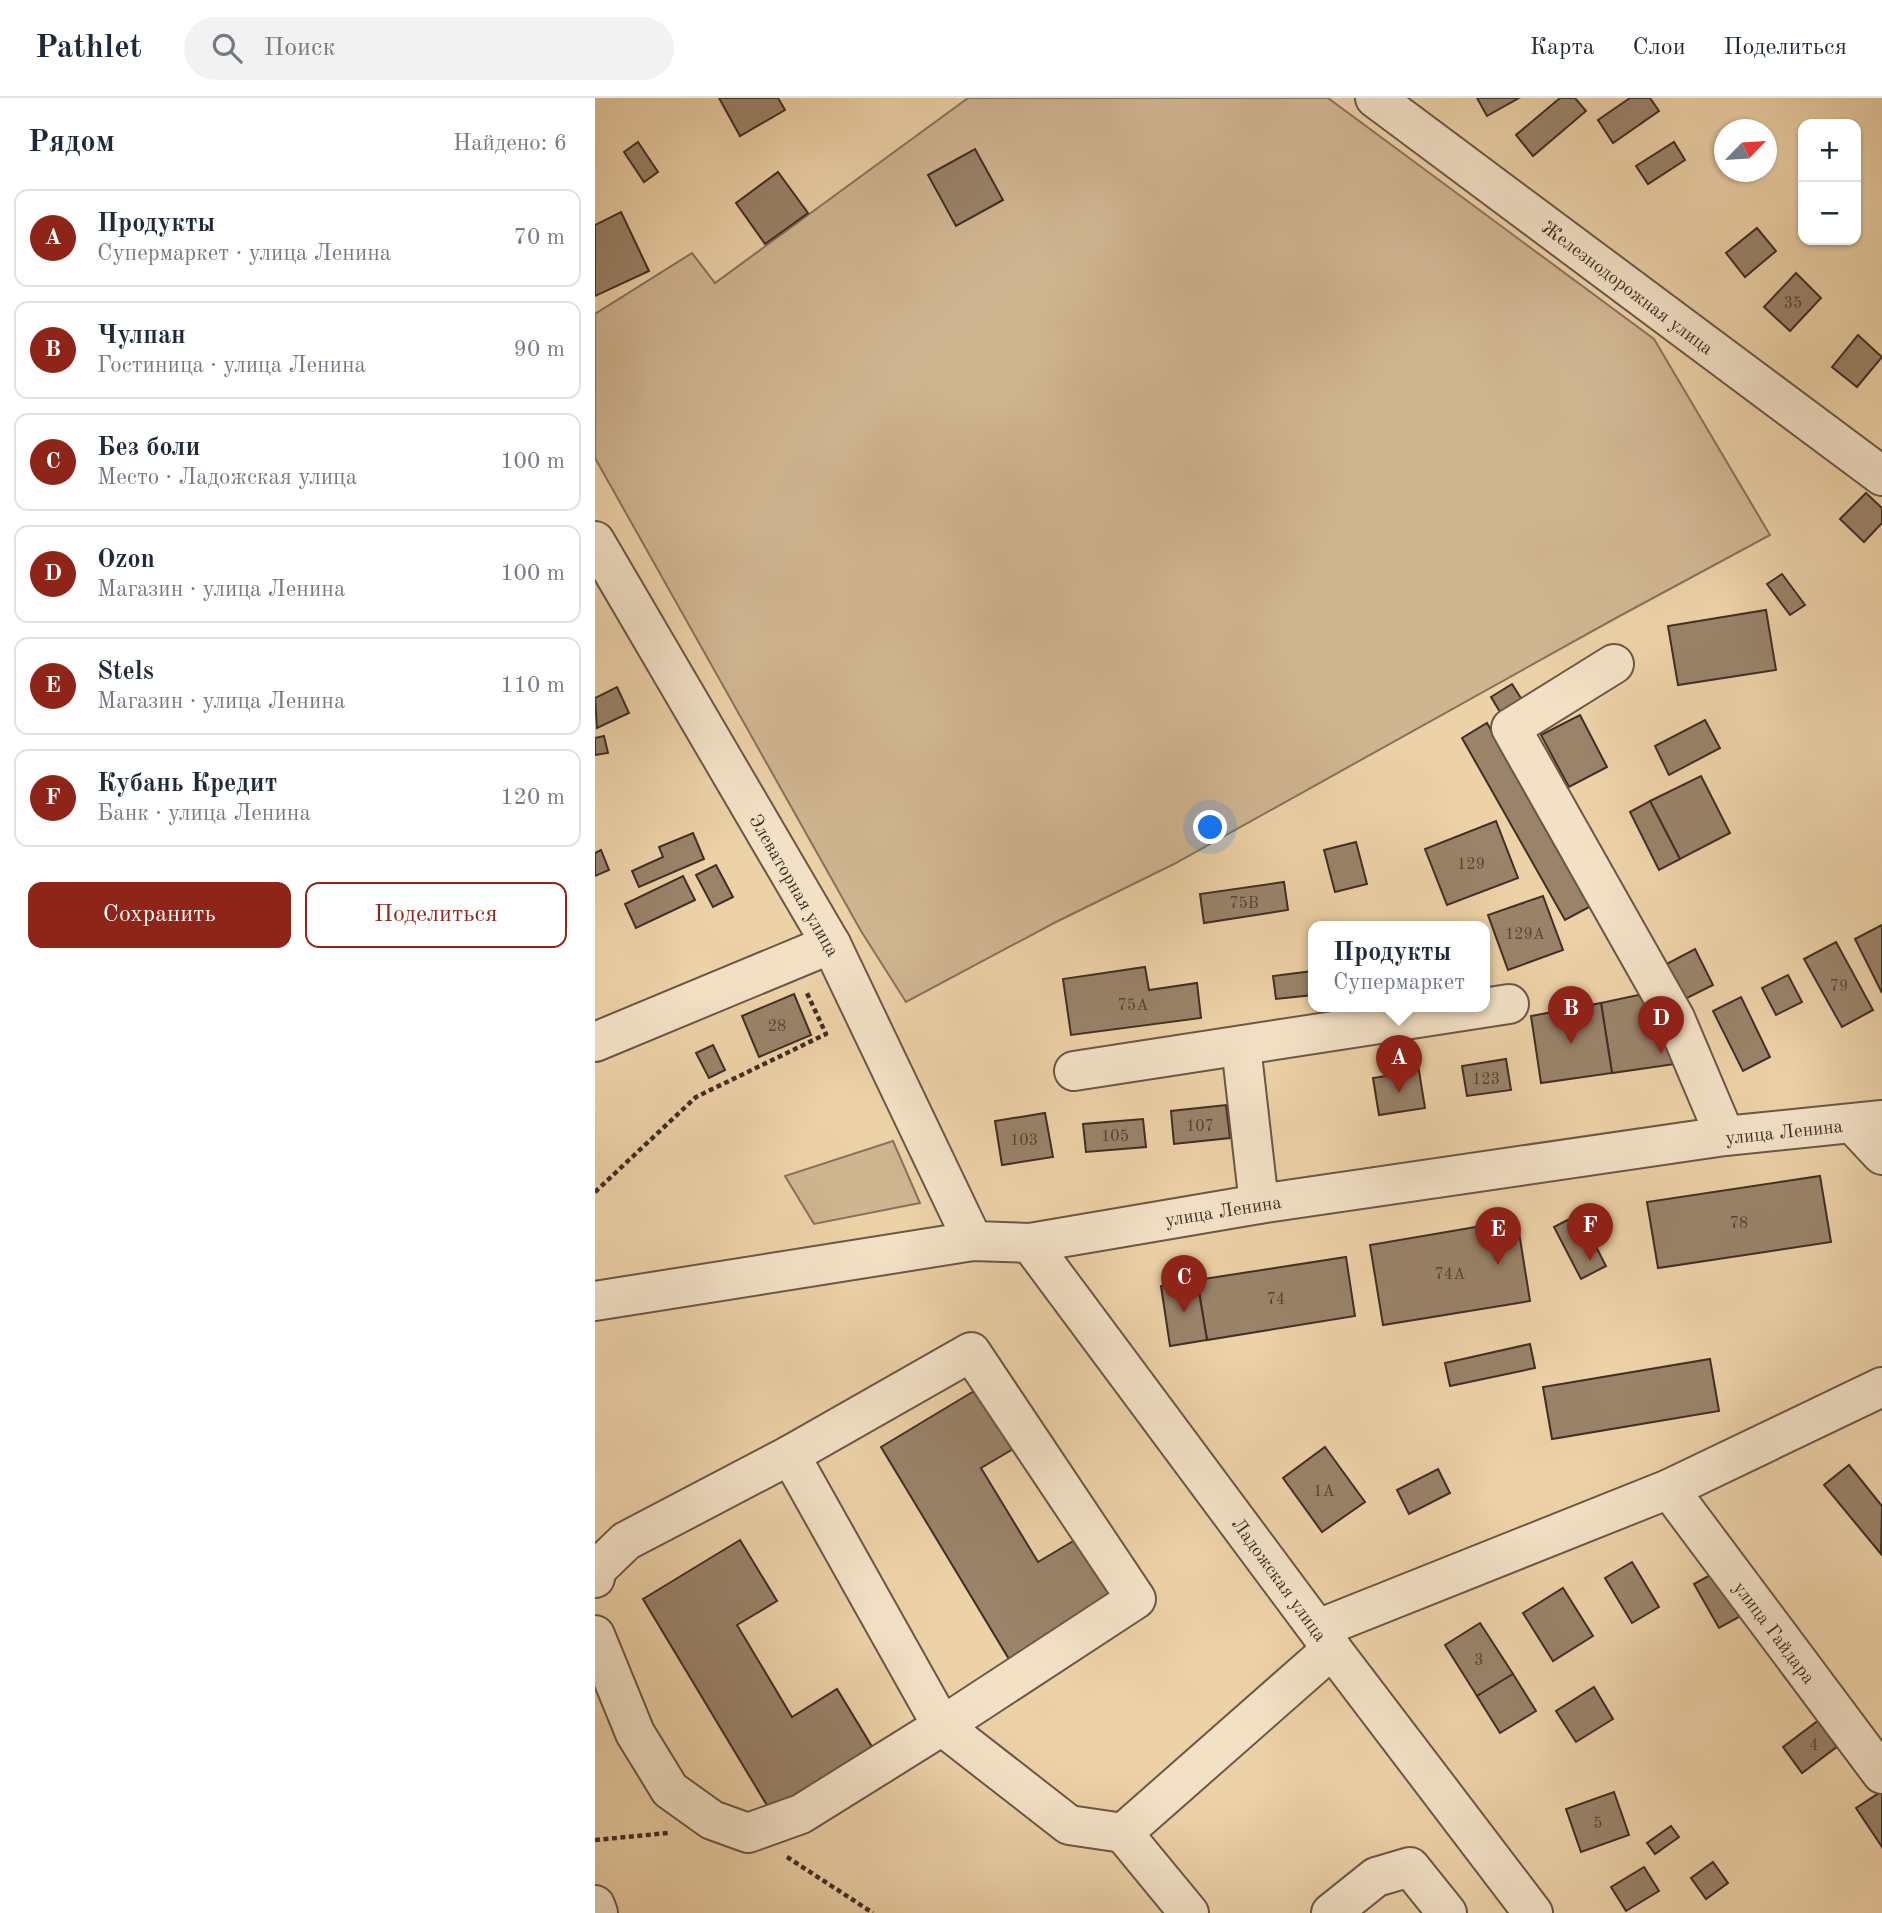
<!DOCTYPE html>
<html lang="ru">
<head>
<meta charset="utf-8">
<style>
  :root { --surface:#fff; --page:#f2f2f3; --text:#1f2937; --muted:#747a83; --line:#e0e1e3; --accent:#8f2418 }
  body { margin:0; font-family:"Old Standard TT",serif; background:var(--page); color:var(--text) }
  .controls { position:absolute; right:21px; top:21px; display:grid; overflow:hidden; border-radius:14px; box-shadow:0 2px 5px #0004 }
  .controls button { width:63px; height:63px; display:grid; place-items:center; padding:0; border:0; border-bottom:2px solid var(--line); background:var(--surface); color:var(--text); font:35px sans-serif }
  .compass { position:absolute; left:1119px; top:21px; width:63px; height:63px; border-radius:50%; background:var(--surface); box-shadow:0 2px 5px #0004; rotate:65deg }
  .you { position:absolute; left:616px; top:730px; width:24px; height:24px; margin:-18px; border:5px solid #fff; border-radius:50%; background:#1a73e8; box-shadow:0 0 0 10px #1a73e833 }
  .badge { display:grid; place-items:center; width:46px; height:46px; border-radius:50%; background:var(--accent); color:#fff; font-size:23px; font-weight:700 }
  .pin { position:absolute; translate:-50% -58px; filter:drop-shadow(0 2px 4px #0008) }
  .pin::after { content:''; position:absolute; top:37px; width:24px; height:21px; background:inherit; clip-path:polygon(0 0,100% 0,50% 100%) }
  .popup { position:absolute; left:713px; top:823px; width:182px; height:91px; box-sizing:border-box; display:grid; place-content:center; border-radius:14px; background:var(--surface); filter:drop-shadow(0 2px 5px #0005); font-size:23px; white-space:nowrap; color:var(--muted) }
  .popup b { font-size:26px; color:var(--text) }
  .popup::after { content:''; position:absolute; left:50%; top:100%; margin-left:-14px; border:14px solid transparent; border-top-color:var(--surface) }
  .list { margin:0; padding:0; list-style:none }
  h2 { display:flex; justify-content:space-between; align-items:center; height:91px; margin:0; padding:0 28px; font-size:30px }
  h2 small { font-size:23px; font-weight:400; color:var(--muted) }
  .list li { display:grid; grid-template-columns:46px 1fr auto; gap:21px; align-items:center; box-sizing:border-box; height:98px; margin:0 14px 14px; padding:0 14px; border:2px solid var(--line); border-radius:14px }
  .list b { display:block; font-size:26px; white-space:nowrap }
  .list p { margin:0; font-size:23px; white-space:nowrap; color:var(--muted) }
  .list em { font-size:23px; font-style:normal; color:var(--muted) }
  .actions { display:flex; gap:14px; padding:21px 28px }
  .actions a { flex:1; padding:16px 0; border:2px solid var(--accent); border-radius:14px; text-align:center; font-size:24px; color:var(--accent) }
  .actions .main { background:var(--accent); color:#fff }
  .icon { flex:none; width:38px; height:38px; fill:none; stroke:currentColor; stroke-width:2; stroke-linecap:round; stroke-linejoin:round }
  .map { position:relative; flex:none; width:1287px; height:1815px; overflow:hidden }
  header { display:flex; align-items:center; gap:42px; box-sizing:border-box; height:98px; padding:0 35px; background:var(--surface); border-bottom:2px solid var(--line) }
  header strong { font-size:33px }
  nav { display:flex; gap:38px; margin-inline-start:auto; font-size:24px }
  .search { width:490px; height:63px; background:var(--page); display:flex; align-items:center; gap:18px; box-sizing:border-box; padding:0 24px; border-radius:38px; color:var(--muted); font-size:26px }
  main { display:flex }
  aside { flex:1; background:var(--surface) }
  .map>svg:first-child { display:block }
</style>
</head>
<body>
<header>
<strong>Pathlet</strong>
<div class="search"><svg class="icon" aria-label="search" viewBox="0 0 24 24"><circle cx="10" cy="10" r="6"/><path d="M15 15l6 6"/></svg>Поиск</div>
<nav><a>Карта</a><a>Слои</a><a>Поделиться</a></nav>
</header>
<main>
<aside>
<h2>Рядом<small>Найдено: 6</small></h2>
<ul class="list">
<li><span class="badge">A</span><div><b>Продукты</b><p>Супермаркет · улица Ленина</p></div><em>70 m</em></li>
<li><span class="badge">B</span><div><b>Чулпан</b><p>Гостиница · улица Ленина</p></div><em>90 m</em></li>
<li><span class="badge">C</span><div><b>Без боли</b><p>Место · Ладожская улица</p></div><em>100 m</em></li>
<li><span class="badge">D</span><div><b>Ozon</b><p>Магазин · улица Ленина</p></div><em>100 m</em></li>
<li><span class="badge">E</span><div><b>Stels</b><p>Магазин · улица Ленина</p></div><em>110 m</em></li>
<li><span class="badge">F</span><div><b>Кубань Кредит</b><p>Банк · улица Ленина</p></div><em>120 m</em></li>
</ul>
<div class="actions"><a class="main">Сохранить</a><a>Поделиться</a></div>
</aside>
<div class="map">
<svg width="1287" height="1815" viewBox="0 0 1287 1815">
  <rect width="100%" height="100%" fill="#edd1a7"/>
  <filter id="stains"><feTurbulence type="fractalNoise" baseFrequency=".00286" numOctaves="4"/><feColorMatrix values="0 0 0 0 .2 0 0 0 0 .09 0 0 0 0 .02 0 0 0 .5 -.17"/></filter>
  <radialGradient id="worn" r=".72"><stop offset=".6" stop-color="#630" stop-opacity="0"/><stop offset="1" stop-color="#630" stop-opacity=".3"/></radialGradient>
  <g fill="#d0b591" stroke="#88725c" stroke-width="2">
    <polygon points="373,0 733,0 1059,241 1175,437 1021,520 579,766 459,825 311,904 266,833 0,360 0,216 97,155 120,185"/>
    <polygon points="298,1043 325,1105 219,1126 190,1078"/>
  </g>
  <g fill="#9a8369" stroke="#402e26" stroke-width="2">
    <polygon points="124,0 183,0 190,12 145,38"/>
    <polygon points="882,0 924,0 892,18"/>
    <polygon points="965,0 980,0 991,13 938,58 921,37"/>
    <polygon points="1035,0 1055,0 1064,13 1018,45 1003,22"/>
    <polygon points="43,44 63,74 49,84 29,54"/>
    <polygon points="1079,44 1090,62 1053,86 1041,68"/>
    <polygon points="380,51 408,102 361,128 333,77"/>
    <polygon points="183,74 213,115 170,146 141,105"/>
    <polygon points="26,114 54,173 0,198 0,127"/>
    <polygon points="1162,130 1181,153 1150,179 1131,155"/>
    <polygon points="1201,175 1226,200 1195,233 1169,209"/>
    <polygon points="1263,237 1287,259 1262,289 1237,269"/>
    <polygon points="1271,395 1287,410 1287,425 1269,444 1245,421"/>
    <polygon points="1187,476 1210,507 1195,517 1172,486"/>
    <polygon points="1171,512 1181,572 1083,587 1073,528"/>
    <polygon points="917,586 931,608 910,622 896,599"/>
    <polygon points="22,589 34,615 2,630 0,600"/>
    <polygon points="985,617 1012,669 974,689 946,637"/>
    <polygon points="1110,622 1125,650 1074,677 1060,648"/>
    <polygon points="892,625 996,808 970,822 867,640"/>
    <polygon points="9,638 13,655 0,657 0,640"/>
    <polygon points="1106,678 1135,735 1085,761 1055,703"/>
    <polygon points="1055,703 1085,761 1064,772 1035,714"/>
    <polygon points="901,723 923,780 852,807 830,751"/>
    <polygon points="98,735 109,761 44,789 37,773 68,759 64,749"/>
    <polygon points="761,744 772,786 740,794 729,752"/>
    <polygon points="6,752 14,772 0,778 0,755"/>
    <polygon points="121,767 138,799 118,809 101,777"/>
    <polygon points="88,778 100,802 41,830 30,806"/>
    <polygon points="689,784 693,812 609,825 605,796"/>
    <polygon points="948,798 968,852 913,872 893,817"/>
    <polygon points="1287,827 1287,895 1260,841"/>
    <polygon points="1241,844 1278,912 1247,929 1209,861"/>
    <polygon points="1100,851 1118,887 1086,903 1068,868"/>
    <polygon points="550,869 554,892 602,885 606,920 476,937 468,881"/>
    <polygon points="718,873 718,897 681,901 678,878"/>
    <polygon points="1193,877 1207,904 1181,917 1167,890"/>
    <polygon points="199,896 216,937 164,959 147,918"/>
    <polygon points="1043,897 1075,924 1087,965 1017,975 1006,905"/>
    <polygon points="1146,899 1175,959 1148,973 1118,913"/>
    <polygon points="1006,905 1017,975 946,985 936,918"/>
    <polygon points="118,947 130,972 114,980 101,955"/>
    <polygon points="822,961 830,1010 784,1017 778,980 791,978 789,966"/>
    <polygon points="911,961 916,992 872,998 867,968"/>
    <polygon points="631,1007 635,1040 579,1046 576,1013"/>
    <polygon points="450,1015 458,1059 407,1067 400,1023"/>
    <polygon points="548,1021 551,1049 491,1054 488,1026"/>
    <polygon points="1225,1078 1236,1144 1063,1170 1052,1104"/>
    <polygon points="984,1116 1011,1168 986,1181 959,1129"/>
    <polygon points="922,1122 935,1203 788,1227 775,1147"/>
    <polygon points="751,1159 760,1218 612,1242 602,1182"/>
    <polygon points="602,1182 612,1242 575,1248 566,1188"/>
    <polygon points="935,1246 940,1270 855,1288 850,1265"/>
    <polygon points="1115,1261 1124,1313 957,1341 948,1289"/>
    <polygon points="389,1287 425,1347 386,1370 443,1464 485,1439 523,1501 417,1566 286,1349"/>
    <polygon points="730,1349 770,1404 727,1434 688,1380"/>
    <polygon points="1254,1367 1287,1408 1286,1456 1229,1387"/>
    <polygon points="843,1371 855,1395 814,1416 802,1392"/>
    <polygon points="145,1442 182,1503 142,1527 197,1619 242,1591 279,1652 176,1714 48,1501"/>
    <polygon points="1037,1464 1064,1509 1037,1525 1010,1480"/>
    <polygon points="1128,1470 1153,1514 1124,1530 1099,1486"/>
    <polygon points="968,1490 998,1538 958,1563 928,1515"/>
    <polygon points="885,1525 918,1576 882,1598 850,1547"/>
    <polygon points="918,1576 941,1613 905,1635 882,1598"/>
    <polygon points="999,1589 1018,1621 981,1644 961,1613"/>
    <polygon points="1232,1616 1251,1642 1207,1675 1188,1649"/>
    <polygon points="1287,1693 1287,1749 1261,1710"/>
    <polygon points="1019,1694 1034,1737 986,1754 971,1711"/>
    <polygon points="1076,1728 1084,1739 1060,1756 1052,1745"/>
    <polygon points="1118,1764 1133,1785 1111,1801 1096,1780"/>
    <polygon points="1049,1769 1064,1793 1031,1813 1016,1789"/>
  </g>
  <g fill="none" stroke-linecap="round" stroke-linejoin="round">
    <g stroke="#6b5746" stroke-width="42">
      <g id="minor">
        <polyline points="780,0 1287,378"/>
        <polyline points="0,443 236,846 378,1143"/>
        <polyline points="1019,566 916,630 1080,920 1130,1038"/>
        <polyline points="0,944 236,846"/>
        <polyline points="646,948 664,1106"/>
        <polyline points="479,973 914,906"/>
        <polyline points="1258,1026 1287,1057"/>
        <polyline points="435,1145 737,1551 938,1815"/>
        <polyline points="0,1203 378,1143 435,1145 664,1106 1130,1038 1287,1022"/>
        <polyline points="1074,1391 1287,1676"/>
        <polyline points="0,1480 2,1471 31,1443 195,1357"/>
        <polyline points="723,1531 1074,1391 1287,1289"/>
        <polyline points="0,1537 40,1635 75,1692 117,1722 153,1735 206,1716 347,1628 195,1357 376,1254 541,1501 347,1628 474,1727 528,1735 737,1551"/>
        <polyline points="528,1735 594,1815"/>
        <polyline points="0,1807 3,1815"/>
        <polyline points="736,1815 781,1779 815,1769 852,1815"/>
      </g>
    </g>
    <g stroke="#402e26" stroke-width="4.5" stroke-dasharray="5 3.5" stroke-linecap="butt">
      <polyline points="0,1094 101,999 231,936 211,893"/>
      <polyline points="0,1742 73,1735"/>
      <polyline points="192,1759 278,1815"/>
    </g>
    <use href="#minor" stroke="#f3e1c6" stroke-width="38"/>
  </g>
  <g text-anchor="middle" stroke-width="5" stroke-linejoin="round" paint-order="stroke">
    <g font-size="16" fill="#564337">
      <text x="1198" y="210">35</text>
      <text x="876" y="771">129</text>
      <text x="649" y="810">75В</text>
      <text x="930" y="841">129А</text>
      <text x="1244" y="893">79</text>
      <text x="538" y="912">75А</text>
      <text x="182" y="933">28</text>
      <text x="891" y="986">123</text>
      <text x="605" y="1033">107</text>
      <text x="520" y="1043">105</text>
      <text x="429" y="1047">103</text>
      <text x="1144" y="1130">78</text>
      <text x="855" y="1181">74А</text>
      <text x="681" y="1206">74</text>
      <text x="729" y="1398">1А</text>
      <text x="884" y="1567">3</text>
      <text x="1219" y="1652">4</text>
      <text x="1003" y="1730">5</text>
    </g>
    <g font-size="19" fill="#402e26" stroke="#f3e1c6">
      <text transform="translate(1033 189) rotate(37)" y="7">Железнодорожная улица</text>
      <text transform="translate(200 787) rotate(60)" y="7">Элеваторная улица</text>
      <text transform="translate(1189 1033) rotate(-6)" y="7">улица Ленина</text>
      <text transform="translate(628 1112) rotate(-9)" y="7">улица Ленина</text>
      <text transform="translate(685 1481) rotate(54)" y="7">Ладожская улица</text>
      <text transform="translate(1180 1534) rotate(53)" y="7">улица Гайдара</text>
    </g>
  </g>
  <rect width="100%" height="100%" filter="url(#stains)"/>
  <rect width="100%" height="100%" fill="url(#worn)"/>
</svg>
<div class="controls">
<button>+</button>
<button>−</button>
</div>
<svg class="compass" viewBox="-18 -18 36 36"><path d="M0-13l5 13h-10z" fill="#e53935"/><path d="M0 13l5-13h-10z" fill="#747a83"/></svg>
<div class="you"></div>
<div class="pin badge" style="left:804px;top:995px">A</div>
<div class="popup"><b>Продукты</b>Супермаркет</div>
<div class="pin badge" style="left:976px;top:946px">B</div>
<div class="pin badge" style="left:589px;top:1215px">C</div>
<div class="pin badge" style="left:1066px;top:956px">D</div>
<div class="pin badge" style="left:903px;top:1167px">E</div>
<div class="pin badge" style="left:995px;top:1163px">F</div>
</div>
</main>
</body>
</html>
